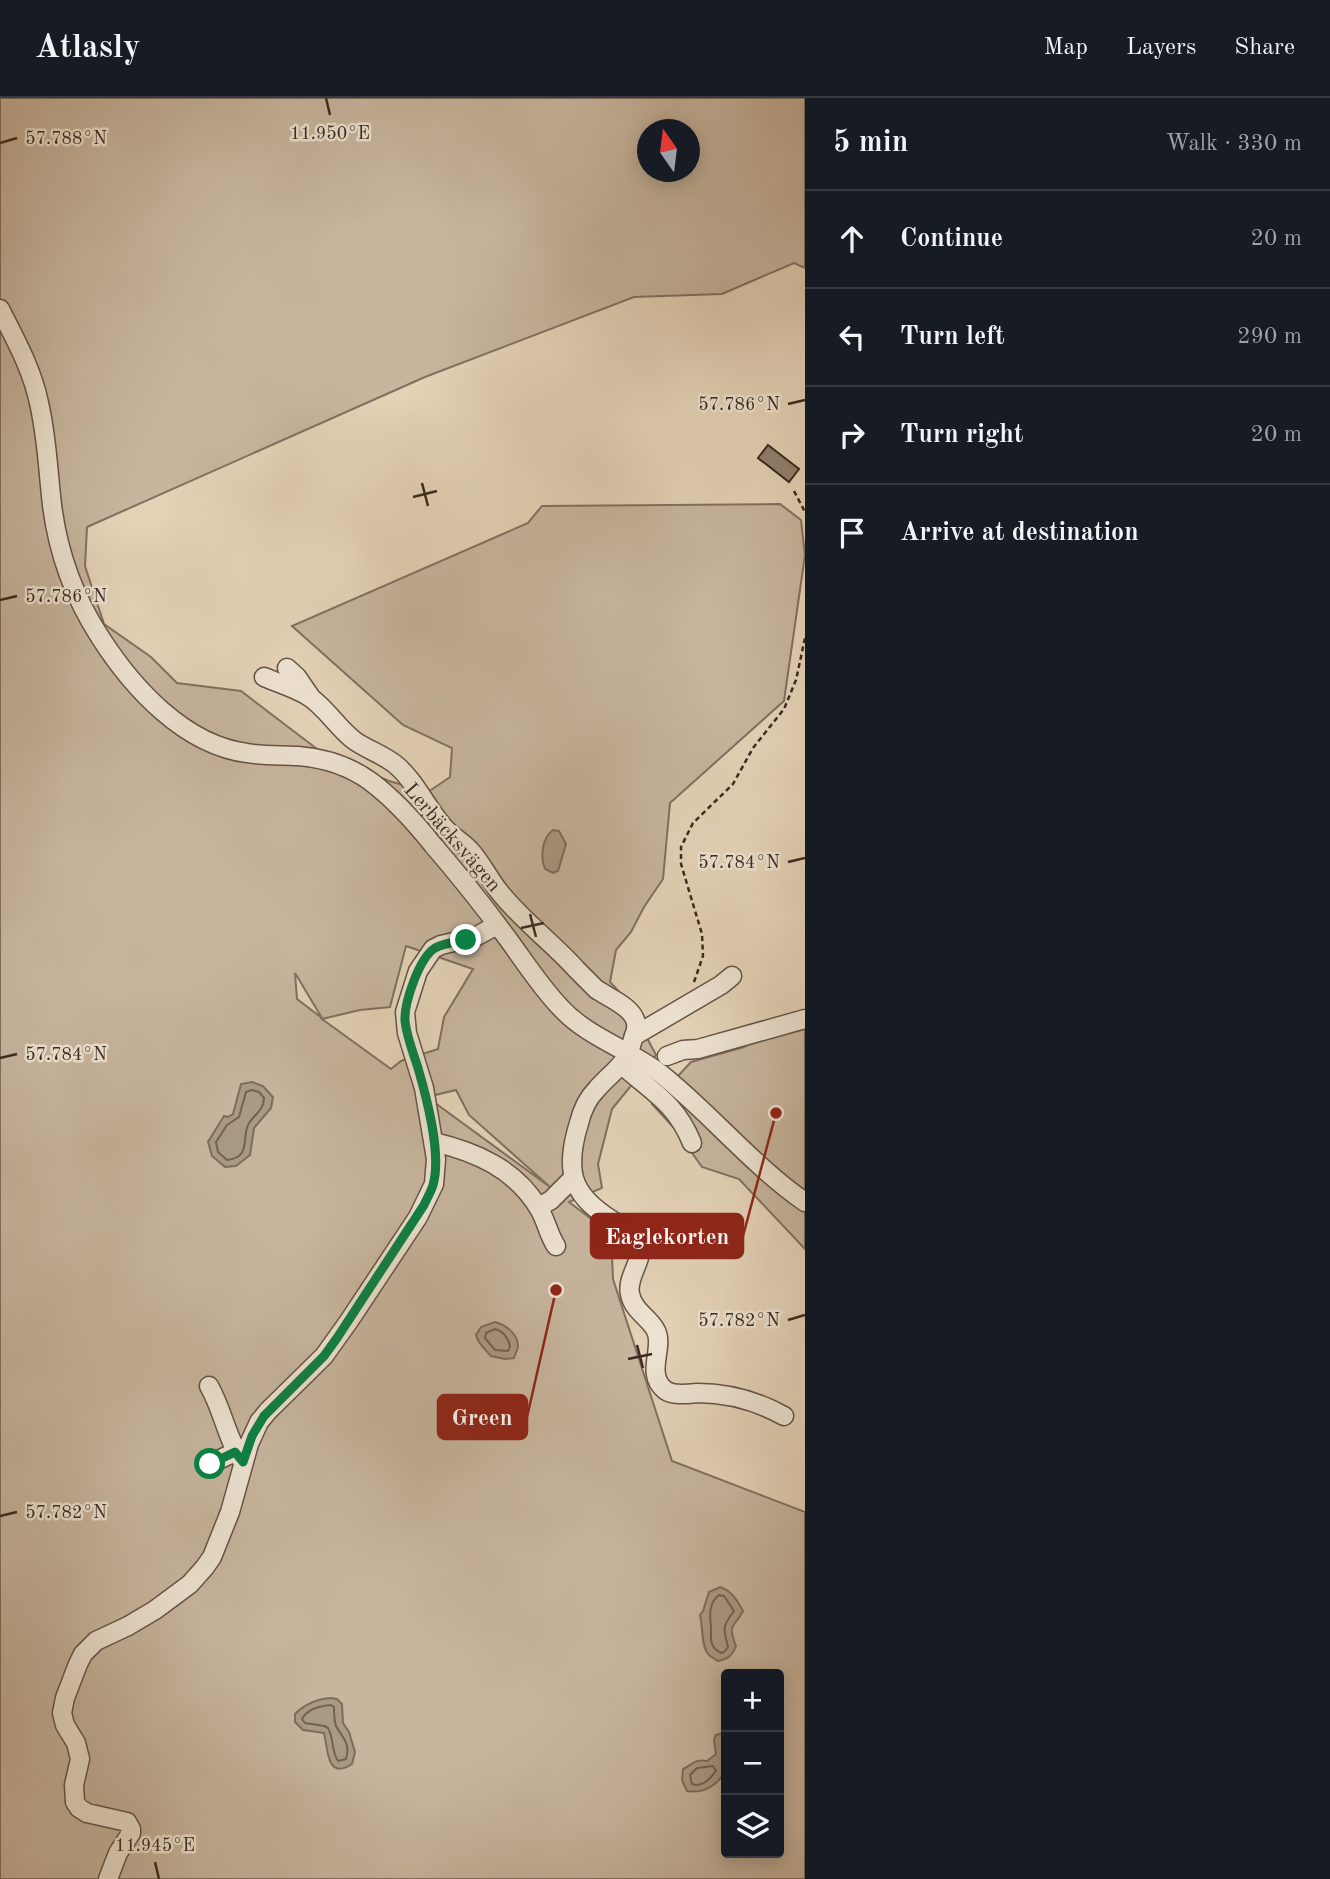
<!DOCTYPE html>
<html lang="en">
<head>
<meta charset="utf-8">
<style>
  :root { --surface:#171b24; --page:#242831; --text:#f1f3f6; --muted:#9ea1a6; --line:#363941 }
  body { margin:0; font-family:"Old Standard TT",serif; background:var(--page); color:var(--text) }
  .controls { position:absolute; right:21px; bottom:21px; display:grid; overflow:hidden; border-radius:7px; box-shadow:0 4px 18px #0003 }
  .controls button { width:63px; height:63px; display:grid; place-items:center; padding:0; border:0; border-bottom:2px solid var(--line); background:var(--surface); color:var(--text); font:35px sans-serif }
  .compass { position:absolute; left:637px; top:21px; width:63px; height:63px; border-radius:50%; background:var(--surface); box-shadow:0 4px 18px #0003; rotate:346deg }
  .stop { position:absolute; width:21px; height:21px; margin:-16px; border:5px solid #0b8043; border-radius:50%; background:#fff }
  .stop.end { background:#0b8043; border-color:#fff; box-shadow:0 2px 7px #0008 }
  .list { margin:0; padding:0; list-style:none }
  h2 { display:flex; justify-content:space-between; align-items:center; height:91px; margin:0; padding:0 28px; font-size:30px }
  h2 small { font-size:23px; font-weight:400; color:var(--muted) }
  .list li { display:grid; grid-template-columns:46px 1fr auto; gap:21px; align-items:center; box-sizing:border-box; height:98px; padding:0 28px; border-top:2px solid var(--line) }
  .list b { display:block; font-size:26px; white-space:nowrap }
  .list em { font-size:23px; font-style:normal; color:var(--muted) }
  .icon { flex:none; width:38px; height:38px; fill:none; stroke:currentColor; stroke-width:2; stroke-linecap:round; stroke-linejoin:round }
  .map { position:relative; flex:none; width:805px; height:1781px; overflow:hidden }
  header { display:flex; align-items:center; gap:42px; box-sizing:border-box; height:98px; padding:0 35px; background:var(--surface); border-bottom:2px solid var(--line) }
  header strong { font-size:33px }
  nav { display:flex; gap:38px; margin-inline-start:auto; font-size:24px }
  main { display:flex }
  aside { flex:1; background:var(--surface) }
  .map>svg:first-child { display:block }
</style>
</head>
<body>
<header>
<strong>Atlasly</strong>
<nav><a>Map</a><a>Layers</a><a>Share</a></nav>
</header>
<main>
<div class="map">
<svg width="805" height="1781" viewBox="0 0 805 1781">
  <rect width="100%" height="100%" fill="#e4d2b7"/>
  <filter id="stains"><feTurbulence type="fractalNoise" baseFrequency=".00286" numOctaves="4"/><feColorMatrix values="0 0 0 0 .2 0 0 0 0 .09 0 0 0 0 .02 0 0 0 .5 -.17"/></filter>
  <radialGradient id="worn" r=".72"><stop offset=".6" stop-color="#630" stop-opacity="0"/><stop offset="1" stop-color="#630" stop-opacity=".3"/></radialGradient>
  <g fill="#c7b59e" stroke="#807060" stroke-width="2" fill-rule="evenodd">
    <path d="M0,0h805v170l-11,-5 -72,31 -88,3 -209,80 -338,150 -2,39 19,58 47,33 26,26 64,8 80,61 68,29 39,11 22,-15 2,-29 -49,-23 -111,-99 236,-103 14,-17 238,-2 21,16 4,35 -21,146 -114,102 -7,76 -19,28 -13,25 -15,18 -6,32 17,18 29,55 -44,54 -14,55 4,24 -33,14 42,32 2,45 59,182 133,51v367h-805zM648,32h42v42h-42zM406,848l67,23 -29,48 -6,32 -37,12 -10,8 -69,-50 38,-9 30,-3zM295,875l27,45 -25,-19zM456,992l13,25 81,72 -123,-90zM726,1576h53v179h-53z"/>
    <polygon points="805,913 805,1151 739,1081 702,1069 675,1031 652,1006 691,964 744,949"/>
  </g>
  <g fill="#aa9984" stroke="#7d6d5c" stroke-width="2">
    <path d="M553,732l6,1 7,13 -8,27 -5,2 -8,-4c-5,-13 -3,-31 8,-39z"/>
    <polygon points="252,984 263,988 273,999 271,1010 254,1030 250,1057 236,1068 225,1069 212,1058 208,1044 224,1018 228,1019 233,1016 241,986"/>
    <path d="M495,1224c11,3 23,12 23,24 0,4 -3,8 -4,12l-9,1 -14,-3c-6,-7 -13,-12 -15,-21l5,-8z"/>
    <path d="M720,1489c12,4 17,13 23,24 -9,18 -16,11 -7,35 -4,10 -8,13 -18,15 -3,-2 -7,-4 -10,-7 -7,-9 -5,-28 -8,-39l3,-4 6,-19z"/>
    <path d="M331,1600l6,1 5,5 1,19 6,9 6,20 -3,12c-26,17 -24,-16 -28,-31l-21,-3 -8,-8v-8c10,-10 21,-15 36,-16z"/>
    <path d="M723,1635l3,1c0,10 3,24 0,33 -5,18 -23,27 -39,24l-5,-11 1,-11c11,-5 10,-10 24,-8l9,-7 -2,-14 2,-5z"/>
  </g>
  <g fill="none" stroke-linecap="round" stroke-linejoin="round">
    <g stroke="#726252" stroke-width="2">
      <path d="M252,992l7,2 5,6c0,12 -9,16 -15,25 -8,13 3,35 -22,37l-9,-8 -2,-10 11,-17 12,-8 7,-25z"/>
      <path d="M495,1231c9,2 13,9 15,17l-2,5 -13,-1 -10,-12 1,-5z"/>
      <path d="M719,1497l5,1 10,15c-12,16 -11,16 -6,36l-4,5 -3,1c-12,-6 -10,-14 -10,-25 -1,-12 -3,-25 8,-33z"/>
      <path d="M331,1607l3,2c0,6 0,13 2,19 6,12 15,16 10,33l-8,2c-7,-10 -4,-23 -10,-33l-4,-2 -19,-3 -3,-4c5,-10 17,-13 29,-14z"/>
      <path d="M713,1668l3,5c-6,8 -14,17 -24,13l-2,-9 7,-7z"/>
    </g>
  </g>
  <polygon fill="#92816f" stroke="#3a2a21" stroke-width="2" points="768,347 799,371 789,384 758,360"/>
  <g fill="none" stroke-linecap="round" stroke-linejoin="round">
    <g stroke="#645446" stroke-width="21">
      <g id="minor">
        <path d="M0,211c15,30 32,60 39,94 8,34 9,68 13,102 6,48 22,92 48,132 32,50 84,108 147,116 17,3 34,2 51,3 25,2 51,10 72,25 24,18 44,40 63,64 25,29 49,59 72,90 18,24 34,50 55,72 28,31 69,42 101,67 50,40 91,91 144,128"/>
        <polyline points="287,570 297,579 310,598"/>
        <path d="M264,579c14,6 31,11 44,19 17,10 30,33 47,45 13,9 29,14 41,24 19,16 30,41 46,60 8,10 19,16 28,25 11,12 18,27 28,40 23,30 54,52 79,80 6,6 13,13 19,19 13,9 37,18 40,34 1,6 -1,11 -3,16 -7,28 -20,31 -37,51 -9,9 -14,21 -17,33 -16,52 -6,75 41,102 7,5 16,8 19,17 6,18 -13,34 -9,52 3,16 18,23 25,35 11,17 -11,44 10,61 8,6 22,4 32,3 30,0 60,8 87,23"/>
        <polyline points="634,938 721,887 732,878"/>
        <polyline points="667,958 683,952 698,951 805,921"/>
        <path d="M622,967c29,26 54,38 70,78"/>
        <path d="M434,1044c42,10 81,27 104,65 8,12 10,27 18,39"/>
        <polyline points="539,1109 551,1102 573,1080"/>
        <path d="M209,1288c14,24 18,54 34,76"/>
        <polyline points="210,1366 235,1354"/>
        <polyline points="108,1781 118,1755 131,1735 131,1731 127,1724 87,1715 79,1710 75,1704 74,1687 80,1661 76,1645 65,1627 62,1615 65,1600 78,1566 83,1556 96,1543 128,1528 155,1512 190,1486 205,1469 212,1459 230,1414 249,1346 259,1324 268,1313 324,1258 349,1223 418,1119 434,1086 436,1061 424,990 407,935 405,914 418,873 433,851 441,847 475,839 497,827"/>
      </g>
    </g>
    <g stroke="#3a2a21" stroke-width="2.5" stroke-dasharray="5 3.5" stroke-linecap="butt">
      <polyline points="794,393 805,414"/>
      <polyline points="694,884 703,858 702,836 681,766 681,749 693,725 733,686 753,650 784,611 796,582 805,540"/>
    </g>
    <use href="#minor" stroke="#ede2d0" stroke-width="18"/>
  </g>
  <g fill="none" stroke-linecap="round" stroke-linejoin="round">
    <path stroke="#0b8043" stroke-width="9" d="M210,1366l25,-12 8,10 9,-26 12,-20 60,-60 13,-18 87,-133c3,-7 7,-13 9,-20 9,-31 -6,-86 -15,-117 -5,-16 -11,-30 -13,-47 -1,-18 14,-63 30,-73 9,-5 21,-6 31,-8"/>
  </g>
  <path fill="none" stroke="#3a2a21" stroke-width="2.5" d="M326,0l4,17M0,45l17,-5M788,306l17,-4M422,385l6,23M413,399l24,-6M0,502l17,-4M788,764l17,-4M530,816l6,23M521,830l23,-5M0,960l17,-4M788,1222l17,-5M637,1247l6,23M628,1261l24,-5M0,1418l17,-4M155,1764l4,17"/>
  <g text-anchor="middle" stroke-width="5" stroke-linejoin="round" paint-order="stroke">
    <g font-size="21" fill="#3a2a21" stroke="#ede2d0">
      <text transform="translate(453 739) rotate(49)" y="7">Lerbäcksvägen</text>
    </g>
  </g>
  <g font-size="18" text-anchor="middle" fill="#3a2a21" stroke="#ede2d0" stroke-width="5" stroke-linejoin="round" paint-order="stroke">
    <text x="330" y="41">11.950°E</text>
    <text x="66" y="46">57.788°N</text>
    <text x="739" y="312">57.786°N</text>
    <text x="66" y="504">57.786°N</text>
    <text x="739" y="770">57.784°N</text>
    <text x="66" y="962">57.784°N</text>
    <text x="739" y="1228">57.782°N</text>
    <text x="66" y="1420">57.782°N</text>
    <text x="155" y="1753">11.945°E</text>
  </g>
  <path fill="none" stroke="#8f2418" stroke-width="2.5" d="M776 1015L743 1138M556 1192L527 1319"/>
  <g fill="#8f2418" stroke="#ede2d0" stroke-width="2.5">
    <circle cx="776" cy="1015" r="7"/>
    <circle cx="556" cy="1192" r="7"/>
  </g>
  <g fill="#8f2418" stroke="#8f2418" stroke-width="2.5">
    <rect x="591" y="1116" width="152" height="44" rx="7"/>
    <rect x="438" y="1297" width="89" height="44" rx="7"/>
  </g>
  <g font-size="23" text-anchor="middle" font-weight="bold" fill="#fff">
    <text x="667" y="1146">Eaglekorten</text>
    <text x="482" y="1327">Green</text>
  </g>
  <rect width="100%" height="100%" filter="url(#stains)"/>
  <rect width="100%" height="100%" fill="url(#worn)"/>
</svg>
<div class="controls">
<button>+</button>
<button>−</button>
<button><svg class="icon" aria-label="layers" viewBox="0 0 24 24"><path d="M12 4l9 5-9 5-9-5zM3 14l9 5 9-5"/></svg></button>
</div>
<svg class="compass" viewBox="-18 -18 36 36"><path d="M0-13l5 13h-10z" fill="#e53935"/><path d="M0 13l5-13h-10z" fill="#9ea1a6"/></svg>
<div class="stop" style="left:210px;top:1366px"></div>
<div class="stop end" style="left:466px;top:842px"></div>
</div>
<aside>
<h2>5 min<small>Walk · 330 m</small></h2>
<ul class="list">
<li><svg class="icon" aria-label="ahead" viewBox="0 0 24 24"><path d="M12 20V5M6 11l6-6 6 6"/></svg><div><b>Continue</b></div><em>20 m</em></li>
<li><svg class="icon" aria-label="left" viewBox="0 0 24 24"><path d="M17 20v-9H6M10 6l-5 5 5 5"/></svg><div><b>Turn left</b></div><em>290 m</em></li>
<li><svg class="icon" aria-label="right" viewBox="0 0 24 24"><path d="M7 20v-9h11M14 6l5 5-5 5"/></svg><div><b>Turn right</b></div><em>20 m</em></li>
<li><svg class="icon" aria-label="arrive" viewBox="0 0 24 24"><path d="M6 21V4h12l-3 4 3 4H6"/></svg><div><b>Arrive at destination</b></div></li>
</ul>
</aside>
</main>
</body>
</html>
